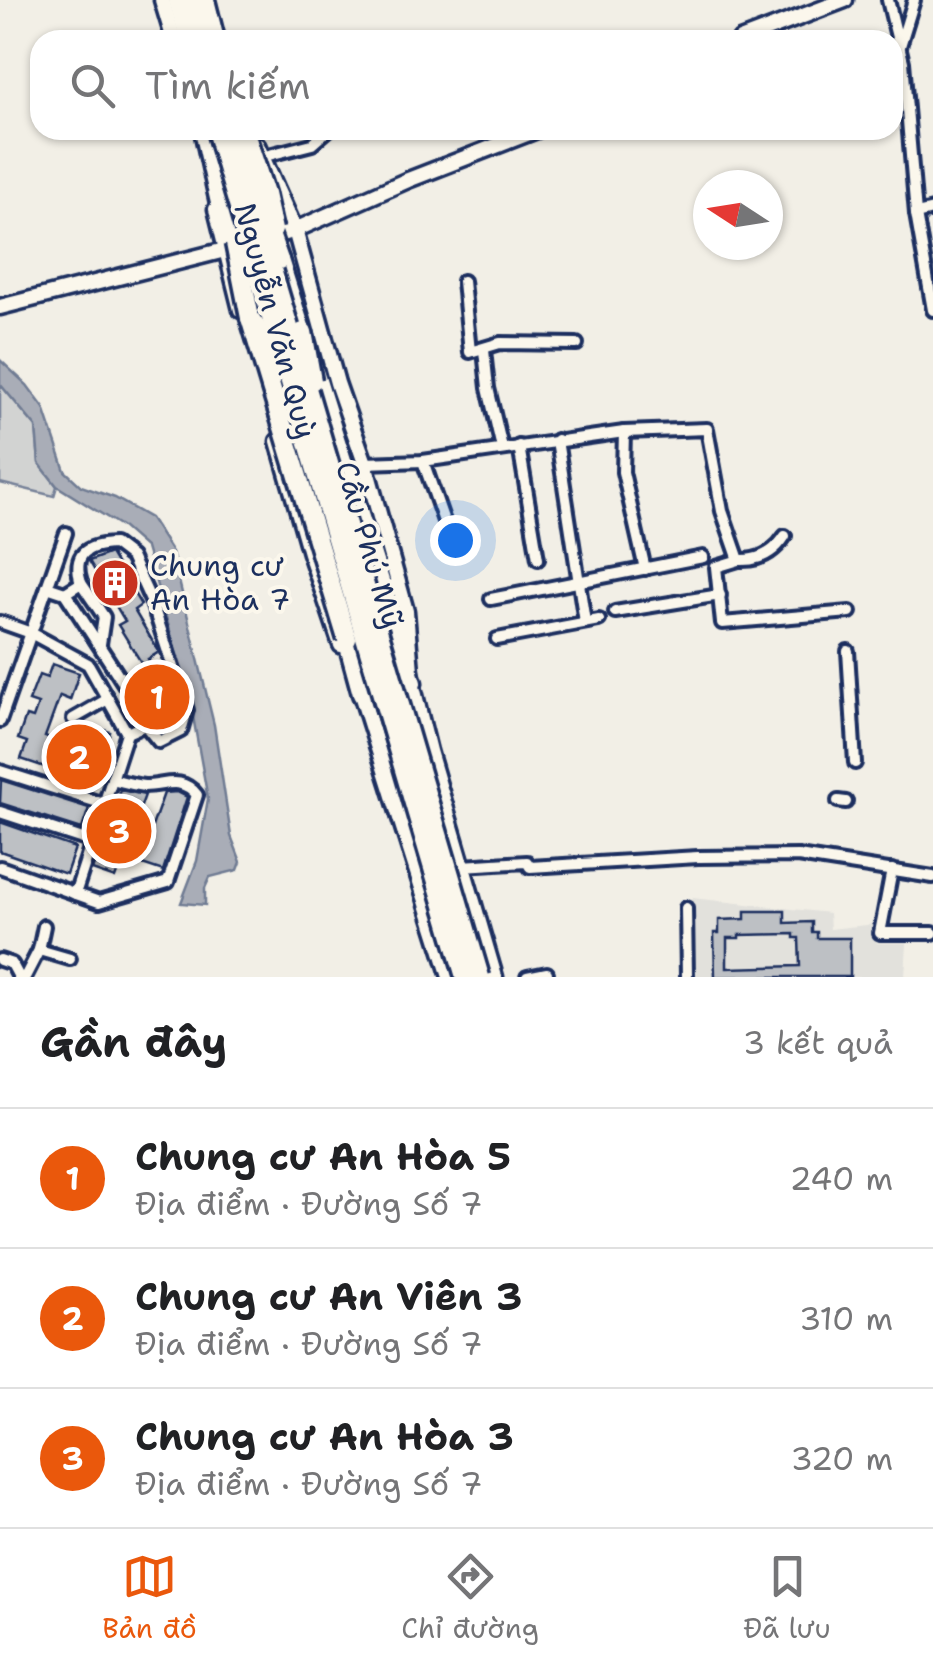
<!DOCTYPE html>
<html lang="vi">
<head>
<meta charset="utf-8">
<style>
  :root { --surface:#fff; --page:#f6f6f6; --text:#202124; --muted:#757577; --line:#e0e0e0; --accent:#ea580c }
  body { margin:0; font-family:"Shantell Sans",sans-serif; background:var(--page); color:var(--text) }
  .compass { position:absolute; left:693px; top:170px; width:90px; height:90px; border-radius:50%; background:var(--surface); box-shadow:0 2px 8px #0004; rotate:282deg }
  .you { position:absolute; left:455px; top:540px; width:35px; height:35px; margin:-25px; border:8px solid #fff; border-radius:50%; background:#1a73e8; box-shadow:0 0 0 15px #1a73e833 }
  .badge { display:grid; place-items:center; width:65px; height:65px; border-radius:50%; background:var(--accent); color:#fff; font-size:32px; font-weight:700 }
  .pin { position:absolute; translate:-50% -50%; border:5px solid #fff; box-shadow:0 2px 10px #0006 }
  .list { margin:0; padding:0; list-style:none }
  h2 { display:flex; justify-content:space-between; align-items:center; height:130px; margin:0; padding:0 40px; font-size:42px }
  h2 small { font-size:32px; font-weight:400; color:var(--muted) }
  .list li { display:grid; grid-template-columns:65px 1fr auto; gap:30px; align-items:center; box-sizing:border-box; height:140px; padding:0 40px; border-top:2px solid var(--line) }
  .list b { display:block; font-size:38px; white-space:nowrap }
  .list p { margin:0; font-size:32px; white-space:nowrap; color:var(--muted) }
  .list em { font-size:32px; font-style:normal; color:var(--muted) }
  .icon { flex:none; width:55px; height:55px; fill:none; stroke:currentColor; stroke-width:2; stroke-linecap:round; stroke-linejoin:round }
  .map { position:relative; flex:none; width:933px; height:977px; overflow:hidden }
  .search { position:absolute; background:var(--surface); box-shadow:0 2px 8px #0004; left:30px; right:30px; top:30px; height:110px; display:flex; align-items:center; gap:25px; box-sizing:border-box; padding:0 35px; border-radius:30px; color:var(--muted); font-size:38px }
  .sheet { height:550px; background:var(--surface) }
  nav { display:flex; justify-content:space-around; align-items:center; box-sizing:border-box; height:140px; border-top:2px solid var(--line); background:var(--surface); font-size:28px; color:var(--muted) }
  nav a { display:grid; justify-items:center; gap:5px }
  nav .on { color:var(--accent) }
  .map>svg:first-child { display:block }
</style>
</head>
<body>
<div class="map">
<svg width="933" height="977" viewBox="0 0 933 977">
  <rect width="100%" height="100%" fill="#f2efe6"/>
  <filter id="ink" filterUnits="userSpaceOnUse"><feTurbulence type="fractalNoise" baseFrequency=".01" numOctaves="2"/><feDisplacementMap in="SourceGraphic" scale="20" xChannelSelector="R" yChannelSelector="G"/><feConvolveMatrix kernelMatrix="1 2 1 2 8 2 1 2 1" color-interpolation-filters="sRGB"/></filter>
  <g filter="url(#ink)">
    <polygon fill="#e2e1dc" points="692,898 829,913 830,929 876,924 877,943 907,943 905,977 693,977"/>
    <polygon fill="#d2d3d2" stroke="#768198" stroke-width="2.5" points="0,384 36,427 39,463 57,486 54,496 0,483"/>
    <polygon fill="#a9adb7" stroke="#707b93" stroke-width="2.5" points="0,360 27,385 44,408 65,471 81,486 115,498 150,518 172,552 214,725 231,836 241,862 238,870 210,877 205,888 205,905 181,903 197,861 208,799 190,700 146,548 121,526 57,486 39,463 36,427 0,384"/>
    <g fill="#bdc0c4" stroke="#1b2f5e" stroke-width="2.5" fill-rule="evenodd">
      <polygon points="110,553 141,605 134,610 159,652 148,659 178,710 174,725 163,730 130,676 144,667 118,625 125,621 89,561"/>
      <polygon points="52,664 79,673 70,700 60,696 45,737 79,749 87,724 110,732 98,768 91,765 86,781 21,759 27,742 18,739 26,716 33,718 38,704 29,701 39,675 47,678"/>
      <polygon points="1,780 89,808 82,829 0,803"/>
      <polygon points="120,790 145,795 115,878 92,870"/>
      <polygon points="177,792 187,797 163,871 139,863 164,793"/>
      <polygon points="0,822 75,848 66,874 0,851"/>
      <path d="M745,911h40v12l27,-1v10h5v6h33v39h-135l-1,-44h5v-13l26,-1zM794,934v4h5l1,28 -73,2v-30h12v-3z"/>
    </g>
    <g fill="none" stroke-linecap="round" stroke-linejoin="round">
      <g stroke="#1b2f5e" stroke-width="18">
        <g id="minor">
          <polyline points="888,0 903,62 916,214 933,310"/>
          <polyline points="900,46 914,0"/>
          <polyline points="261,157 312,144 328,130"/>
          <polyline points="916,214 933,210"/>
          <polyline points="463,281 470,352 500,343 577,344"/>
          <polyline points="484,350 488,388 502,448"/>
          <polyline points="624,432 623,472 645,569"/>
          <polyline points="557,440 585,622"/>
          <polyline points="519,446 538,559"/>
          <polyline points="423,461 454,550"/>
          <polyline points="365,463 423,461 624,432 707,429 722,511 739,560 716,567 722,623 850,612"/>
          <path d="M739,560c19,1 35,-7 46,-24"/>
          <polyline points="81,583 104,617 100,644"/>
          <polyline points="47,587 65,593 139,707 145,725 127,733"/>
          <path d="M65,593l16,-10c-9,-29 5,-38 33,-39l17,13 21,46 35,107 -6,21 -22,11 -14,-17"/>
          <polyline points="491,599 703,557"/>
          <polyline points="615,612 720,595"/>
          <polyline points="0,622 31,633 88,664 127,733 75,894"/>
          <polyline points="497,639 599,620"/>
          <polyline points="848,651 855,763"/>
          <polyline points="73,719 108,699"/>
          <polyline points="0,721 66,533"/>
          <polyline points="0,771 104,804"/>
          <polyline points="838,801 846,802"/>
          <polyline points="0,812 92,842"/>
          <polyline points="462,866 527,862 530,867 698,857 798,856 933,877"/>
          <path d="M0,867l99,35 69,-20 29,-87c-16,-20 -32,-9 -53,-9 -10,-1 -21,-4 -32,-7"/>
          <polyline points="892,870 880,933 933,933"/>
          <polyline points="686,908 687,977"/>
          <polyline points="39,950 70,959"/>
          <polyline points="0,960 12,964 19,977"/>
          <polyline points="25,977 39,950 44,926"/>
          <polyline points="527,977 547,973"/>
        </g>
      </g>
      <g stroke="#1b2f5e" stroke-width="21">
        <g id="tertiary">
          <polyline points="162,0 174,40"/>
          <polyline points="740,40 845,0"/>
          <polyline points="257,145 295,230 337,383 365,463 406,611 412,683 429,751 495,977"/>
          <polyline points="216,209 241,310"/>
          <polyline points="264,239 295,230 408,180 537,130"/>
          <polyline points="0,307 229,249"/>
          <polyline points="278,441 310,553 341,645"/>
          <polyline points="359,688 450,977"/>
        </g>
      </g>
      <g stroke="#1b2f5e" stroke-width="25">
        <g id="primary">
          <polyline points="205,0 215,40"/>
          <polyline points="204,130 222,212 235,243"/>
          <polyline points="279,260 412,683"/>
          <polyline points="347,639 362,694"/>
        </g>
      </g>
      <g stroke="#1b2f5e" stroke-width="25">
        <g id="trunk">
          <polyline points="178,0 190,40"/>
          <polyline points="194,0 205,40"/>
        </g>
      </g>
      <use href="#minor" stroke="#fbf7ec" stroke-width="10"/>
      <use href="#tertiary" stroke="#fbf7ec" stroke-width="14"/>
      <use href="#primary" stroke="#fbf7ec" stroke-width="18"/>
      <use href="#trunk" stroke="#fbf7ec" stroke-width="18"/>
      <g stroke="#1b2f5e" stroke-width="25" stroke-linecap="butt">
        <g id="primary-bridge">
          <polyline points="244,130 265,194 273,230"/>
          <polyline points="266,223 279,260"/>
          <polyline points="235,243 250,318 347,639"/>
          <polyline points="250,318 283,367"/>
          <polyline points="303,332 312,381"/>
        </g>
      </g>
      <g stroke="#1b2f5e" stroke-width="25" stroke-linecap="butt">
        <g id="trunk-bridge">
          <polyline points="216,130 465,977"/>
          <polyline points="231,130 480,977"/>
        </g>
      </g>
      <use href="#primary-bridge" stroke="#fbf7ec" stroke-width="18"/>
      <use href="#trunk-bridge" stroke="#fbf7ec" stroke-width="18"/>
    </g>
  </g>
  <defs>
    <g id="building-disc" transform="scale(2.5)"><circle r="9.5" fill="#c8321e" stroke="#fbf7ec"/><path d="M-4-6H4V6H1V3H-1V6H-4ZM-2.5-4.3h1.7v1.8h-1.7ZM.8-4.3h1.7v1.8H.8ZM-2.5-1h1.7V.8h-1.7ZM.8-1h1.7V.8H.8Z" fill="#fff"/></g>
  </defs>
  <g fill-rule="evenodd">
    <use href="#building-disc" x="115" y="583"/>
  </g>
  <g text-anchor="middle" stroke-width="8" stroke-linejoin="round" paint-order="stroke">
    <g font-size="30" fill="#1b2f5e" stroke="#fbf7ec">
      <text transform="translate(275 321) rotate(75)" y="10">Nguyễn Văn Quỳ</text>
      <text transform="translate(369 545) rotate(74)" y="10">Cầu Phú Mỹ</text>
    </g>
    <g font-size="30" fill="#1b2f5e" stroke="#fbf7ec" text-anchor="start">
      <text x="150" y="576">Chung cư<tspan x="150" dy="34">An Hòa 7</tspan></text>
    </g>
  </g>
</svg>
<svg class="compass" viewBox="-18 -18 36 36"><path d="M0-13l5 13h-10z" fill="#e53935"/><path d="M0 13l5-13h-10z" fill="#757577"/></svg>
<div class="you"></div>
<div class="pin badge" style="left:157px;top:697px">1</div>
<div class="pin badge" style="left:79px;top:757px">2</div>
<div class="pin badge" style="left:119px;top:831px">3</div>
<div class="search"><svg class="icon" aria-label="search" viewBox="0 0 24 24"><circle cx="10" cy="10" r="6"/><path d="M15 15l6 6"/></svg>Tìm kiếm</div>
</div>
<section class="sheet">
<h2>Gần đây<small>3 kết quả</small></h2>
<ul class="list">
<li><span class="badge">1</span><div><b>Chung cư An Hòa 5</b><p>Địa điểm · Đường Số 7</p></div><em>240 m</em></li>
<li><span class="badge">2</span><div><b>Chung cư An Viên 3</b><p>Địa điểm · Đường Số 7</p></div><em>310 m</em></li>
<li><span class="badge">3</span><div><b>Chung cư An Hòa 3</b><p>Địa điểm · Đường Số 7</p></div><em>320 m</em></li>
</ul>
</section>
<nav>
<a class="on"><svg class="icon" aria-label="map" viewBox="0 0 24 24"><path d="M3 6l6-2 6 2 6-2v14l-6 2-6-2-6 2zM9 4v14M15 6v14"/></svg>Bản đồ</a>
<a><svg class="icon" aria-label="directions" viewBox="0 0 24 24"><path d="M12 3l9 9-9 9-9-9zM9 14v-3h6M13 9l2 2-2 2"/></svg>Chỉ đường</a>
<a><svg class="icon" aria-label="saved" viewBox="0 0 24 24"><path d="M7 4h10v16l-5-4-5 4z"/></svg>Đã lưu</a>
</nav>
</body>
</html>
